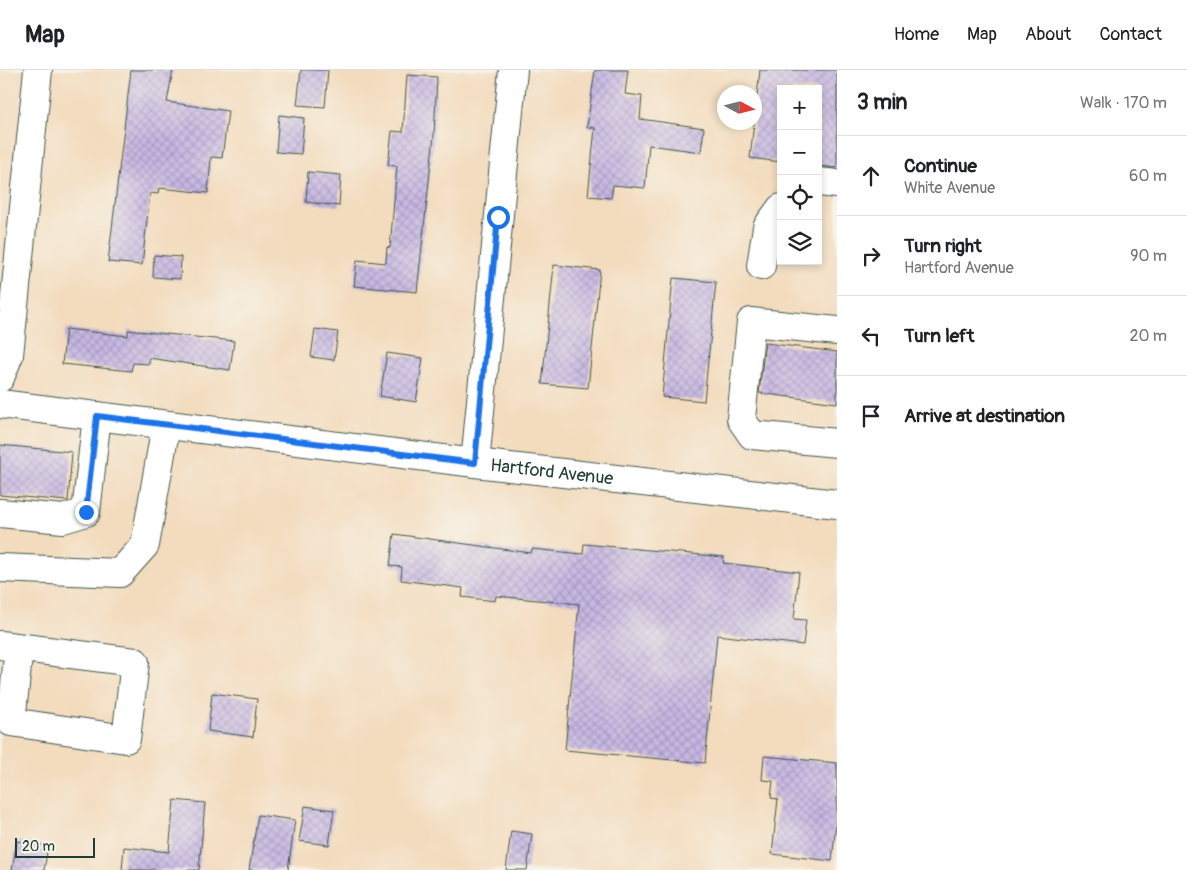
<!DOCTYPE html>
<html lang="en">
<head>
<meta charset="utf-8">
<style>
  :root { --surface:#fff; --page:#f6f6f6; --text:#202124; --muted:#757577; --line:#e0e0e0 }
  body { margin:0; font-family:Pangolin,sans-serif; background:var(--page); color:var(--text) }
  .controls { position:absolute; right:15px; top:15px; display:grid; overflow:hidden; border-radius:0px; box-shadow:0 2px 8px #0003 }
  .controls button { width:45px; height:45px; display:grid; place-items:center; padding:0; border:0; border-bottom:1px solid var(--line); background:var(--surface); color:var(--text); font:25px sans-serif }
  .compass { position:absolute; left:717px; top:15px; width:45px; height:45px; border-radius:50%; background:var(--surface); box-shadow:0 2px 8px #0003; rotate:97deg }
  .scale { position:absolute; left:15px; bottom:12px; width:80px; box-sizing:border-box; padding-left:5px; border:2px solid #1f3d34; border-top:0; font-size:14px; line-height:18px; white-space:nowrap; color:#1f3d34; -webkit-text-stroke:4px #f7f3e8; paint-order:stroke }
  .stop { position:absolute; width:15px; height:15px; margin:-11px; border:4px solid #1a73e8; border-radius:50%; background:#fff }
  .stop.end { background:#1a73e8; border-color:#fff; box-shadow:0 1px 5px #0008 }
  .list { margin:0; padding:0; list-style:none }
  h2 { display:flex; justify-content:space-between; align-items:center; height:65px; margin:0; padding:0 20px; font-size:21px }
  h2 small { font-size:16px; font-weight:400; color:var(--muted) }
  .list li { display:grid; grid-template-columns:32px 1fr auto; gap:15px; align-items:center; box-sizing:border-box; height:80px; padding:0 20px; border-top:1px solid var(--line) }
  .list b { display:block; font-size:19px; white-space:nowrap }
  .list p { margin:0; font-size:16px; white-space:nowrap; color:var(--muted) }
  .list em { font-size:16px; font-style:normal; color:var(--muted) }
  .icon { flex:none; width:28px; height:28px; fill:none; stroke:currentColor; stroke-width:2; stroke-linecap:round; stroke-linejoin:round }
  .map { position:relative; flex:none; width:837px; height:800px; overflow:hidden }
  header { display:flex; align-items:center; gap:30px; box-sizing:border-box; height:70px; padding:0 25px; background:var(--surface); border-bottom:1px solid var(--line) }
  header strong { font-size:24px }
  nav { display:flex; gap:28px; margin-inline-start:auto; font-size:18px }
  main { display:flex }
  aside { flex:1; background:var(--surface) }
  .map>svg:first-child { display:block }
</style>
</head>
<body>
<header>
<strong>Map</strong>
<nav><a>Home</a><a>Map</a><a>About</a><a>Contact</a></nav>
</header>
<main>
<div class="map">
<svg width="837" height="800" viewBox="0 0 837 800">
  <defs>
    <pattern id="building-cross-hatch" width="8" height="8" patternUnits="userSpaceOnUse" patternTransform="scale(1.25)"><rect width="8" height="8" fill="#c8b8e4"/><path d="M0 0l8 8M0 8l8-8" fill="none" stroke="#a297ba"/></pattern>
  </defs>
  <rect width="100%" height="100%" fill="#f7f3e8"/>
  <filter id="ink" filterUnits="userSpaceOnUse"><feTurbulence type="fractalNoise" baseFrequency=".02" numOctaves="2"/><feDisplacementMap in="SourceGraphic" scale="10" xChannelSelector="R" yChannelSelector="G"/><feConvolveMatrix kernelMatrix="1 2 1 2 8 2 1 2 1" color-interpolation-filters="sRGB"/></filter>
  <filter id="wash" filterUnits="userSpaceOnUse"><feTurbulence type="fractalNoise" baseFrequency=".0096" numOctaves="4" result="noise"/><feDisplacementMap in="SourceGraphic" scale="20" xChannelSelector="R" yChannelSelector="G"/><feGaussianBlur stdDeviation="1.12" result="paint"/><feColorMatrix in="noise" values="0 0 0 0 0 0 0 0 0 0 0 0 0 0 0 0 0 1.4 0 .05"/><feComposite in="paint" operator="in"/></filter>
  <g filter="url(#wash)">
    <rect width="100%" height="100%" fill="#f3dbbd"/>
    <g id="blocks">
      <g fill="url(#building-cross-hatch)">
        <polygon points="131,0 173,0 167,32 228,41 222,88 211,87 208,123 159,118 158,124 150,123 142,195 108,192"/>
        <polygon points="301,0 328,0 325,37 297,35"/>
        <polygon points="595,0 628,0 625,24 642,26 640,49 704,58 701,82 649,75 645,118 613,115 611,128 588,126 595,58 587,57"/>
        <polygon points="760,0 837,0 837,98 818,96 818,19 781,19 781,92 750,88"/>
        <polygon points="407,5 437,7 434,65 417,222 354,216 357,190 386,193 387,177 390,178 397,96 388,95 392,61 403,62"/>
        <polygon points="279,45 304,48 301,84 276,82"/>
        <polygon points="308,102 341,105 339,136 306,132"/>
        <polygon points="154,185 181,187 180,209 153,207"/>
        <polygon points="554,195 600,200 588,318 542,314"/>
        <polygon points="673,208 716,212 704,331 662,327"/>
        <polygon points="66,259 128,266 128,260 234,271 230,300 149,288 149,294 133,293 131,301 62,294"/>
        <polygon points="315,259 338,262 334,290 311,287"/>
        <polygon points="765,273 837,282 837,333 759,323"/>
        <polygon points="387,283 423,288 416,332 380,326"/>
        <polygon points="0,375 72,382 68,431 0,425"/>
        <polygon points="394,464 531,483 532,479 583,484 584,474 724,487 723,493 799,502 794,549 806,550 803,575 717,565 705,693 565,680 579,534 496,526 495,531 462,527 463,518 401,510 402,497 390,496"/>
        <polygon points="212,623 257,629 253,667 208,661"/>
        <polygon points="764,686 837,693 837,744 832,791 772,784 778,729 771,728 773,711 762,710"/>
        <polygon points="174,730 205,733 199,800 122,800 124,777 169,782"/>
        <polygon points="305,736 334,740 329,775 299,771"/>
        <polygon points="258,745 295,750 288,800 249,800"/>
        <polygon points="511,761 532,764 527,800 506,800"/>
        <polygon points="17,771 48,776 44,800 12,800"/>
      </g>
    </g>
  </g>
  <g filter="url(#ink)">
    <use href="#blocks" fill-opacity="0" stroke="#3f5549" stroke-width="1"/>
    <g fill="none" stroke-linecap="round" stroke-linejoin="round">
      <g stroke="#3f5549" stroke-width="30">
        <g id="minor">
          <polyline points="818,112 837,114"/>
          <polyline points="761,196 767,157 781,138"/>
          <polyline points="837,261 751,252 741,349 752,365 837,373"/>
          <polyline points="0,308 9,285 38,0"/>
          <path id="s1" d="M0,334l475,59 362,41"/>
          <polyline points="475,393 513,0"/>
          <polyline points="0,443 63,449 86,442 97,346"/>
          <polyline points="0,498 120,503 145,475 166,355"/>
          <polyline points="0,575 135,592 126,669 11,652 19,578"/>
        </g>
      </g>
      <use href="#minor" stroke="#fff" stroke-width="28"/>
    </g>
  </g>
  <g fill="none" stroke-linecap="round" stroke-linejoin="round" filter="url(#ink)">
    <polyline stroke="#1a73e8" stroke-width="6" points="86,442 97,346 475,393 498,147"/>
  </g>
  <g text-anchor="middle" stroke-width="4.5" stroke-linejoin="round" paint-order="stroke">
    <g font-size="18" fill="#1f3d34" stroke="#f7f3e8">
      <text dy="6" stroke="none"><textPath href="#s1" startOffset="556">Hartford Avenue</textPath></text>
    </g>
  </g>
</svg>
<div class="controls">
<button>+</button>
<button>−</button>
<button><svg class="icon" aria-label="locate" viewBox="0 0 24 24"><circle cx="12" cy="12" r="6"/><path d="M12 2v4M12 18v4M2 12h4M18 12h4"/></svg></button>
<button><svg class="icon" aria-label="layers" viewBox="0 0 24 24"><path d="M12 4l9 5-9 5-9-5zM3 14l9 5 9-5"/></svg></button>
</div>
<svg class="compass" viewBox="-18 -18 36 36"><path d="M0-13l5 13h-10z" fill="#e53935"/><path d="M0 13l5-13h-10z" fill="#757577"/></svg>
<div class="scale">20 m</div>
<div class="stop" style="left:498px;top:147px"></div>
<div class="stop end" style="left:86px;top:442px"></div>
</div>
<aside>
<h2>3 min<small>Walk · 170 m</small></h2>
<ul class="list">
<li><svg class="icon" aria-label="ahead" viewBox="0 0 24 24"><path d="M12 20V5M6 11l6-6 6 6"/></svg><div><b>Continue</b><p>White Avenue</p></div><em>60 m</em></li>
<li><svg class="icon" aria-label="right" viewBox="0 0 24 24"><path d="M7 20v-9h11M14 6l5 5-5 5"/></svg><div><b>Turn right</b><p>Hartford Avenue</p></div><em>90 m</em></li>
<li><svg class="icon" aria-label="left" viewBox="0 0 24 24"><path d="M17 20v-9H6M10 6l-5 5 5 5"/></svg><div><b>Turn left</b></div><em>20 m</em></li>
<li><svg class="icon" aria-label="arrive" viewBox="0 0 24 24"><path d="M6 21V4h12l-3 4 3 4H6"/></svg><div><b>Arrive at destination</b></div></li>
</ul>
</aside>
</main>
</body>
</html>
